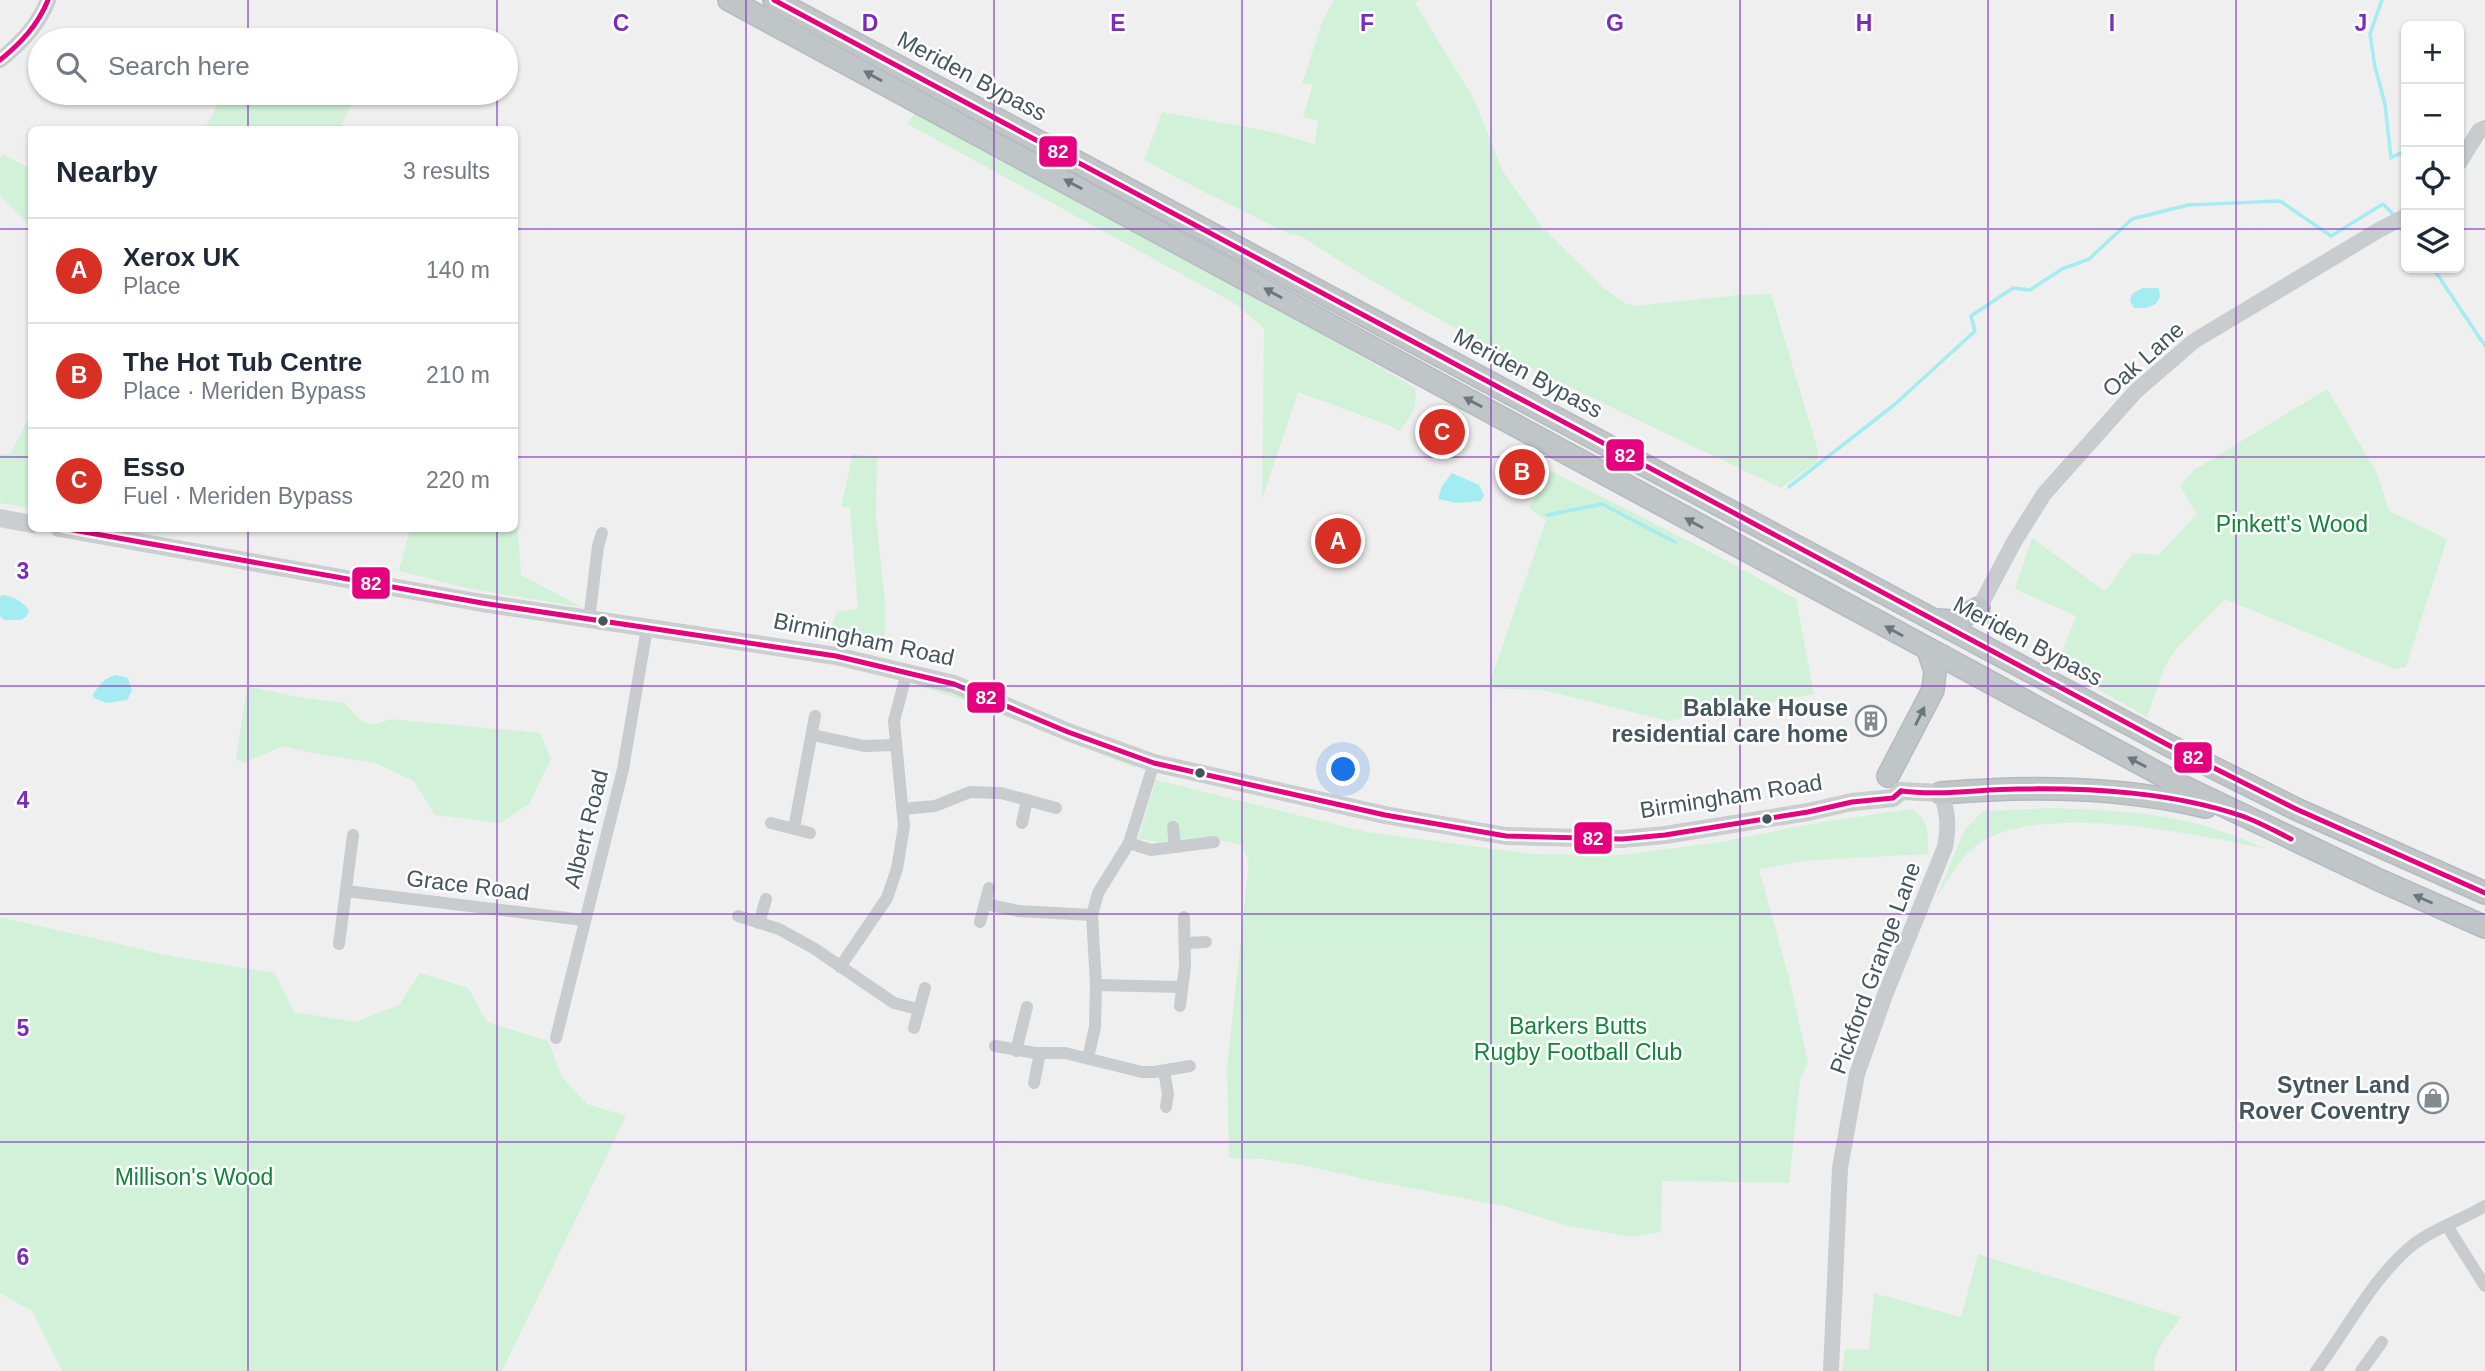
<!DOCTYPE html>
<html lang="en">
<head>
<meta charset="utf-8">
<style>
  :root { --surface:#fff; --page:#f6f6f7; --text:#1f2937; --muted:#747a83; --line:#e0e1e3; --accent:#d93025 }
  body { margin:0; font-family:Helvetica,sans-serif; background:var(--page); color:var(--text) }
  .controls { position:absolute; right:21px; top:21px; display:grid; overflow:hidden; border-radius:10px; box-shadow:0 2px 5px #0004 }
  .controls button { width:63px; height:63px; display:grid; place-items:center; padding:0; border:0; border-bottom:2px solid var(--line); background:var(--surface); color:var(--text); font:35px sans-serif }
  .you { position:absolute; left:1344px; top:770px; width:24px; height:24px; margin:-18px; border:5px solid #fff; border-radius:50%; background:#1a73e8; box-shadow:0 0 0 10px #1a73e833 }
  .badge { display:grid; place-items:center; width:46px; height:46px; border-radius:50%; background:var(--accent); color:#fff; font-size:23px; font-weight:700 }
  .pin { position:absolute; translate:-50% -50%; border:4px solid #fff; box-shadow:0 2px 7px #0006 }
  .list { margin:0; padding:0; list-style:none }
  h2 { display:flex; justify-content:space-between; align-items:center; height:91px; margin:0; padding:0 28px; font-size:30px }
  h2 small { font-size:23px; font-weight:400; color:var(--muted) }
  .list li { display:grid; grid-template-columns:46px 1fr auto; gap:21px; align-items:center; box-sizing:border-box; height:105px; padding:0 28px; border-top:2px solid var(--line) }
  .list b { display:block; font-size:26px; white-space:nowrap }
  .list p { margin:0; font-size:23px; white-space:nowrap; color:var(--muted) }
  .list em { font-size:23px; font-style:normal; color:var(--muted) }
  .icon { flex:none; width:38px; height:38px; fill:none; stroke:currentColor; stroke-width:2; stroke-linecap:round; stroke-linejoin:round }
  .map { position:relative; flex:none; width:2485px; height:1371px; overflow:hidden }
  .search { position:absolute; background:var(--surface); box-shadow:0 2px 5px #0004; left:28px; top:28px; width:490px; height:77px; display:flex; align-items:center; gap:18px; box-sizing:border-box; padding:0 24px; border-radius:38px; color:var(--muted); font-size:26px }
  .panel { position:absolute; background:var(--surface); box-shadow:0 2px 5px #0004; left:28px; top:126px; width:490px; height:406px; border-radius:10px }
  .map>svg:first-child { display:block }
</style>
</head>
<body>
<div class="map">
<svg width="2485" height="1371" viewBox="0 0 2485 1371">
  <rect width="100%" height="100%" fill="#f0efef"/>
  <g fill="#d1f1d9">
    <path d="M1334,0h84l-3,3 59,96 28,71 40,57 63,62 21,15 11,2 101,-11 33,-1 47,157 -1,11 -36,26c-163,-78 -329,-152 -480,-252l-12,-2 -81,-40 -64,-34 18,-48 105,19 48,13 3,-23 -15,-4 10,-33h-11l20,-62z"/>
    <polygon points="223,93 356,93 340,129 205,129"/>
    <path d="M915,114c169,88 336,177 500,274 3,19 -3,28 -16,43l-8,-5 -93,-34 -36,107 2,-171 -30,-25 -328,-180z"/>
    <polygon points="3,154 31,169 31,227 0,196 0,160"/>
    <polygon points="2327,389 2377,473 2389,511 2447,539 2406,667 2395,669 2225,599 2174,651 2165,666 2147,717 2057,666 2076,616 2015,589 2032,538 2105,591 2133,553 2159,555 2197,514 2180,486 2194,470"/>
    <polygon points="31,414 31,508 0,503 0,454 10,454"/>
    <polygon points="853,454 877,457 876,517 885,601 885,639 878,648 869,651 826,641 837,612 858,609 850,507 841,507"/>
    <polygon points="1551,471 1712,553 1796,599 1814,694 1668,721 1543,690 1488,688 1546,520 1529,508"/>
    <polygon points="515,488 521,575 584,608 472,589 399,571 410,529 514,528"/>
    <path d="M923,683c72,22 139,57 211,80l2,5 -167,-66 -54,-17z"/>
    <path d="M247,686l56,12 42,5c15,18 21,28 45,16l150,14 11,26 -21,44 -29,20 -66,-8 -21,-34 -39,-18 -57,-9 -35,-8 -40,17 -7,-4z"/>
    <path d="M1156,780l210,52 166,22 89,1 100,-13 101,-20 90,-13c20,16 14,22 17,45l-118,6 -52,9 30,109 19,84 -8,18 -11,103 -127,-2 -1,51 -30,5 -65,-12 -62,-19 -145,-28 -57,-13 -38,-6 -35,-1 -2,-90 22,-206 -7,-17 -37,-8 -44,5 -23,-3z"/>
    <path d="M2053,808c45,2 92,3 136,14 27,6 52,16 78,27 -73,-15 -218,-46 -284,-8 -21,12 -33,37 -47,57l28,-67 19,-20z"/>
    <polygon points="0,917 175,957 275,973 294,1012 355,1022 399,1005 420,973 468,988 487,1022 548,1041 562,1077 587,1104 626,1116 502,1371 62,1371 32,1311 0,1293"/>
    <path d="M1978,1254l203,63c-10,17 -28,32 -27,53l3,1h-315l3,-22 24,1 5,-57 87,24z"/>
  </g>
  <g fill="#a3ecf1">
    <polygon points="2142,288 2159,288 2160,297 2156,304 2146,308 2134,308 2130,301 2132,294"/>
    <polygon points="1452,473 1479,485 1484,495 1481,501 1457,503 1438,499 1442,486"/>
    <path d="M2,595c11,1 22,7 27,16l-3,6 -6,3h-16l-4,-4v-18z"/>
    <path d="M117,675l11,3 4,13 -5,9 -21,3 -12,-5 -1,-4c7,-10 12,-17 24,-19z"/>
  </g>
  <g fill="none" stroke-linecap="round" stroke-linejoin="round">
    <g stroke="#a3ecf1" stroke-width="3.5">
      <polyline points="2382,0 2370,34 2375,67 2385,104 2391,158 2406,150"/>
      <polyline points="2406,230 2403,233 2406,244"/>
      <polyline points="2433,268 2485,346"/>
      <polyline points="1789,487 1894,405 1975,331 1971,316 2013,288 2030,290 2062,269 2089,259 2132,219 2188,205 2280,201 2331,236 2383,204 2396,217"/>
      <polyline points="1547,515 1602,504 1675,542"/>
    </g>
    <g stroke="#b4babf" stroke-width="24">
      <g id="trunk">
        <polyline points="729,0 2180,785 2379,880 2485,927"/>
        <polyline points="774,0 2170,746 2296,809 2485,893"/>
        <polyline points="1936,620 1954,621 1979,608"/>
        <polyline points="1888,776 1933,690 1935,671 1928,650"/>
        <path d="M1941,793c88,-7 178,-7 265,14"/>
      </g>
    </g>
    <g stroke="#c8ccce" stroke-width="12">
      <polyline points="589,620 598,546 602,533"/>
      <polyline points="813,735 864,746 895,745"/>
      <polyline points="903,809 935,806 970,792 1001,793 1056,808"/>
      <polyline points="771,823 810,833"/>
      <polyline points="1022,823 1027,800"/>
      <polyline points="1173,827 1175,847"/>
      <polyline points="794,828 815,716"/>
      <polyline points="1129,843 1151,850 1214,842"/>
      <polyline points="346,891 584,920"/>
      <polyline points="986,904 1018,911 1092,915"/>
      <polyline points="738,916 779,929 815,949 894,1003 918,1009"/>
      <polyline points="980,922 989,888"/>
      <polyline points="759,923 766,899"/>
      <polyline points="1186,943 1206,942"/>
      <polyline points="339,944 353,835"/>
      <polyline points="840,967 887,898 897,869 904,826 894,721 907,672"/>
      <polyline points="1096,985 1181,987"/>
      <polyline points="1180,1006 1185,966 1184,917"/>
      <polyline points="914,1028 925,988"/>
      <polyline points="556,1038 623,769 647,628"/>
      <polyline points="995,1046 1036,1053 1065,1053 1142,1072 1154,1072 1190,1066"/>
      <polyline points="1016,1051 1027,1007"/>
      <polyline points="1088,1058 1095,1027 1096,985 1092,915 1098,893 1129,843 1154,763"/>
      <polyline points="1164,1071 1168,1094 1166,1107"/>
      <polyline points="1034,1083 1040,1053"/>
      <polyline points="2447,1226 2485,1286"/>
      <path d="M2316,1371c30,-40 59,-97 98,-127 21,-16 48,-24 71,-38"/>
      <polyline points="2361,1371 2382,1342"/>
    </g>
    <g stroke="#c8ccce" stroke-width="16">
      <path d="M0,60c20,-16 39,-35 48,-60"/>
      <polyline points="2459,163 2479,131 2485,128"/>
      <polyline points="1979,608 2014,542 2044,494 2136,391 2194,341 2379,230 2406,216"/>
      <path d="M1831,1371l9,-203 17,-94 28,-79 60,-148c4,-20 3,-34 -4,-54"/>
    </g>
    <g stroke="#caced0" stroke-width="18">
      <polyline points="0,518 32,524"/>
      <polyline points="59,528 482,603 836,656 954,684 1068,732 1154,763 1385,815 1506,836 1622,839 1665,835 1808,812 1852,802 1893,798 1901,791"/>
      <polyline points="1901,791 1941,793"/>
    </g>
    <use href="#trunk" stroke="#c0c5c8" stroke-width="21"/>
    <g stroke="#fff" stroke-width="10">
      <g id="bus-1">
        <polyline points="774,0 2170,746 2296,809 2485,893"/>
        <path d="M0,60c21,-17 38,-35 48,-60"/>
        <polyline points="62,528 482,603 836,656 954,684 1068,732 1154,763 1385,815 1506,836 1622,839 1665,835 1808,812 1852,802 1893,798 1901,791"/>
        <path d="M1901,791c40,5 79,-2 118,-2 75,-1 152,3 223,27 17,6 33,15 49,23"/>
      </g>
    </g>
    <use href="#bus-1" stroke="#e5007d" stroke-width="5"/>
  </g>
  <defs><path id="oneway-solid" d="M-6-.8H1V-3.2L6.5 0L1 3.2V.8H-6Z" transform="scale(1.75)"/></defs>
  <g fill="#6a777d">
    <use href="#oneway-solid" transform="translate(873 76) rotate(-151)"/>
    <use href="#oneway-solid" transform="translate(1073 184) rotate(-152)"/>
    <use href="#oneway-solid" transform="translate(1273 293) rotate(-151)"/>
    <use href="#oneway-solid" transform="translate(1473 402) rotate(-152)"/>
    <use href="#oneway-solid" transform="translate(1694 523) rotate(-151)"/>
    <use href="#oneway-solid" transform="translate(1894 631) rotate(-151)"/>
    <use href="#oneway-solid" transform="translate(1920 716) rotate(-64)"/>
    <use href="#oneway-solid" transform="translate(2137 762) rotate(-152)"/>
    <use href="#oneway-solid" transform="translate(2423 899) rotate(-156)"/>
  </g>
  <path fill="none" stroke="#7b2cbf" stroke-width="2" stroke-opacity="0.55" d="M248,0v40M497,0v40M746,0v1371M994,0v1371M1242,0v1371M1491,0v1371M1740,0v1371M1988,0v1371M2236,0v1371M248,93v37M497,93v37M0,229h32M514,229h1892M2459,229h26M0,457h32M514,457h1971M248,528v843M497,528v843M0,686h2485M0,914h2485M0,1142h2485"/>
  <defs>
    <g id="building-ring" transform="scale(1.575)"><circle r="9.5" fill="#fff" stroke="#818b90" stroke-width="1.5"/><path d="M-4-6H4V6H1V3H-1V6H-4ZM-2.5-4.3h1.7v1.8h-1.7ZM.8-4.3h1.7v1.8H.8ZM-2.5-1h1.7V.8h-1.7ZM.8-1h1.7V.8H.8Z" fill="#818b90"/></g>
    <g id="shop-ring" transform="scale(1.575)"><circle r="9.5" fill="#fff" stroke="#818b90" stroke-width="1.5"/><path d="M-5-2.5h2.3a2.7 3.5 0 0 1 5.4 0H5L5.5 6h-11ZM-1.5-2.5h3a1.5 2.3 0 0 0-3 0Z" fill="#818b90"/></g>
  </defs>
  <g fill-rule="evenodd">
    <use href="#building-ring" x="1871" y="721"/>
    <use href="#shop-ring" x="2433" y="1098"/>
  </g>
  <g fill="#45555d" stroke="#fff" stroke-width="2.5">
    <circle cx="603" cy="621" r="6"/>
    <circle cx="1200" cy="773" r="6"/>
    <circle cx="1767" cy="819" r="6"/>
  </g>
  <g text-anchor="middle" stroke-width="5" stroke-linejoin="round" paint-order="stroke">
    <g font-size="23" fill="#45555d" stroke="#fff">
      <text transform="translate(972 76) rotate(28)" y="8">Meriden Bypass</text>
      <text transform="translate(2143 359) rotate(-42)" y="8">Oak Lane</text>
      <text transform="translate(1528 373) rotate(28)" y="8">Meriden Bypass</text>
      <text transform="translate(864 639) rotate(12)" y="8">Birmingham Road</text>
      <text transform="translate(2028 641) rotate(28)" y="8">Meriden Bypass</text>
      <text transform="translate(1731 796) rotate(-9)" y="8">Birmingham Road</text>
      <text transform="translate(586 829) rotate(-76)" y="8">Albert Road</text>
      <text transform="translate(468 885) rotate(7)" y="8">Grace Road</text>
      <text transform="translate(1875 968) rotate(-70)" y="8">Pickford Grange Lane</text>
    </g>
    <g font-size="23" fill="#10843a" stroke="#fff">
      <text x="2292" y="532">Pinkett's Wood</text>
      <text x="1578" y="1034">Barkers Butts<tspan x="1578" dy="26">Rugby Football Club</tspan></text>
      <text x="194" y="1185">Millison's Wood</text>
    </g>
    <g font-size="23" font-weight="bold" fill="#45555d" stroke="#fff" text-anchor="end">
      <text x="1848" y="716">Bablake House<tspan x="1848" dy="26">residential care home</tspan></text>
      <text x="2410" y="1093">Sytner Land<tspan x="2410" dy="26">Rover Coventry</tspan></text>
    </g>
  </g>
  <g font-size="23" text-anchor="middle" font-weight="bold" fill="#7b2cbf" stroke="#fff" stroke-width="5" stroke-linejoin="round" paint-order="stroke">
    <text x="621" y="31">C</text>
    <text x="870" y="31">D</text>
    <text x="1118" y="31">E</text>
    <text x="1367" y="31">F</text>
    <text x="1615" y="31">G</text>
    <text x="1864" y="31">H</text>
    <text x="2112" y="31">I</text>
    <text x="2361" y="31">J</text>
    <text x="23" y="579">3</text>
    <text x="23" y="808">4</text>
    <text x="23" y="1036">5</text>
    <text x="23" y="1265">6</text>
  </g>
  <g stroke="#fff" stroke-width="2.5">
    <rect x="1038" y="135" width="40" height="33" rx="7" fill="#e5007d"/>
    <rect x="1605" y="438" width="40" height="34" rx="7" fill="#e5007d"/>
    <rect x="351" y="566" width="40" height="34" rx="7" fill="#e5007d"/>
    <rect x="966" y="681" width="40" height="33" rx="7" fill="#e5007d"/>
    <rect x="2173" y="741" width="40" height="33" rx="7" fill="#e5007d"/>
    <rect x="1573" y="821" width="40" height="34" rx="7" fill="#e5007d"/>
  </g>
  <g font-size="19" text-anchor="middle" font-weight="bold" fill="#fff">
    <text x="1058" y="158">82</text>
    <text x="1625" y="462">82</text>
    <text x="371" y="590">82</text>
    <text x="986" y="704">82</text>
    <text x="2193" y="764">82</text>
    <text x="1593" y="845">82</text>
  </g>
</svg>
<div class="controls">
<button>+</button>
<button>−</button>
<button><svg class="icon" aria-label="locate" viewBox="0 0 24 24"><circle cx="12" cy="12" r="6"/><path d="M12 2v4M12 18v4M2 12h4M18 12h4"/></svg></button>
<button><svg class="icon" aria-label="layers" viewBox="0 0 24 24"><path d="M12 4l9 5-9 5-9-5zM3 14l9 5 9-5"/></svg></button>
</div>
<div class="you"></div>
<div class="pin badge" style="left:1338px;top:541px">A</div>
<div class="pin badge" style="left:1522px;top:472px">B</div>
<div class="pin badge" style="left:1442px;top:432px">C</div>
<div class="search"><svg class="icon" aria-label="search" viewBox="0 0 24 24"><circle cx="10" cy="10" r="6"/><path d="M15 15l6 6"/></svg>Search here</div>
<section class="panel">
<h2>Nearby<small>3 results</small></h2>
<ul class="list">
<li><span class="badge">A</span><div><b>Xerox UK</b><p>Place</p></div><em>140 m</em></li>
<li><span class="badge">B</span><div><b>The Hot Tub Centre</b><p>Place · Meriden Bypass</p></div><em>210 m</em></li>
<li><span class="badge">C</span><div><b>Esso</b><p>Fuel · Meriden Bypass</p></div><em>220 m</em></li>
</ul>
</section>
</div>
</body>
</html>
